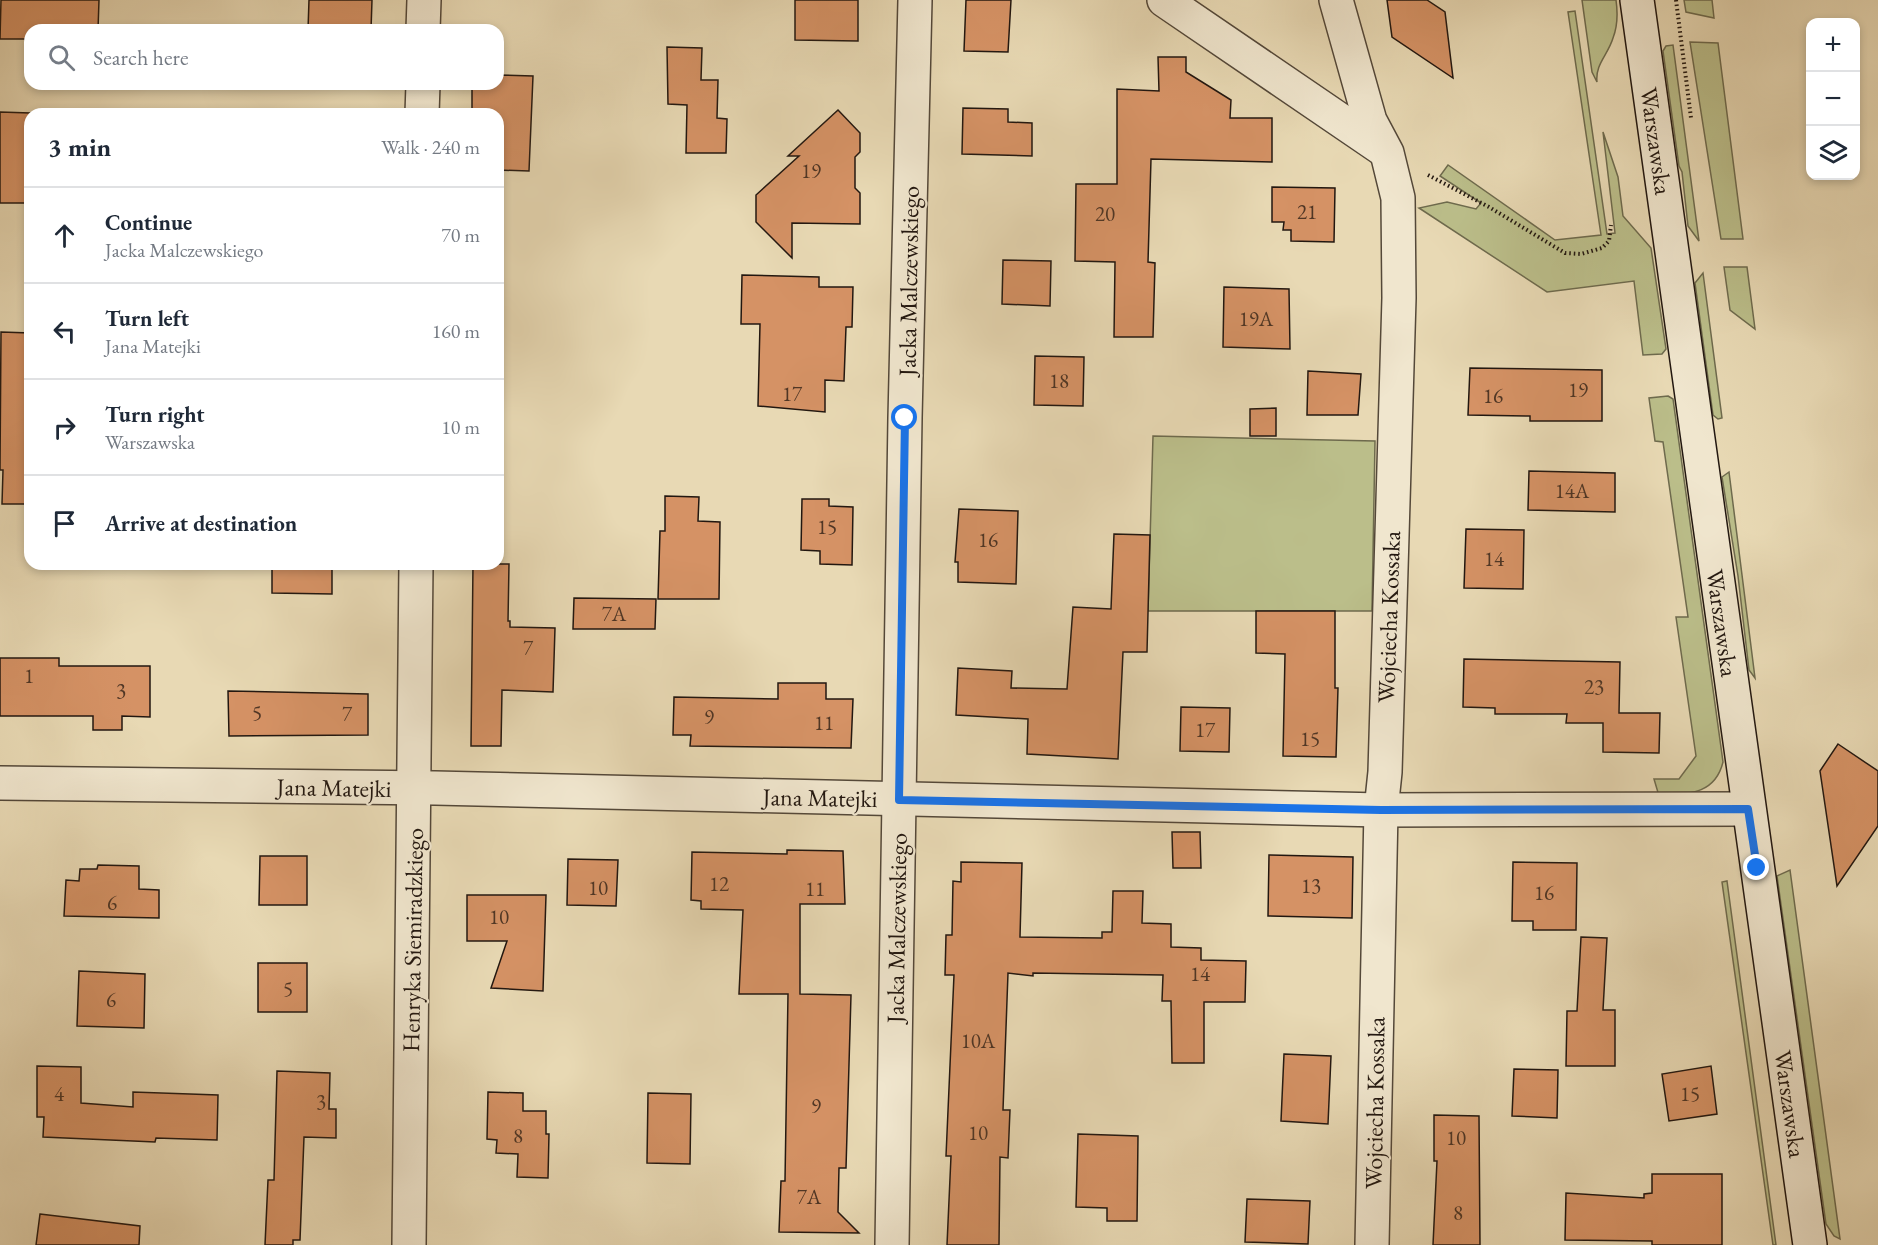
<!DOCTYPE html>
<html lang="en">
<head>
<meta charset="utf-8">
<style>
  :root { --surface:#fff; --page:#f2f2f3; --text:#1f2937; --muted:#747a83; --line:#e0e1e3 }
  body { margin:0; font-family:"EB Garamond",serif; background:var(--page); color:var(--text) }
  .controls { position:absolute; right:18px; top:18px; display:grid; overflow:hidden; border-radius:12px; box-shadow:0 3px 9px #0003 }
  .controls button { width:54px; height:54px; display:grid; place-items:center; padding:0; border:0; border-bottom:2px solid var(--line); background:var(--surface); color:var(--text); font:30px sans-serif }
  .stop { position:absolute; width:18px; height:18px; margin:-14px; border:4px solid #1a73e8; border-radius:50%; background:#fff }
  .stop.end { background:#1a73e8; border-color:#fff; box-shadow:0 2px 6px #0008 }
  .list { margin:0; padding:0; list-style:none }
  h2 { display:flex; justify-content:space-between; align-items:center; height:78px; margin:0; padding:0 24px; font-size:26px }
  h2 small { font-size:20px; font-weight:400; color:var(--muted) }
  .list li { display:grid; grid-template-columns:39px 1fr auto; gap:18px; align-items:center; box-sizing:border-box; height:96px; padding:0 24px; border-top:2px solid var(--line) }
  .list b { display:block; font-size:22px; white-space:nowrap }
  .list p { margin:0; font-size:20px; white-space:nowrap; color:var(--muted) }
  .list em { font-size:20px; font-style:normal; color:var(--muted) }
  .icon { flex:none; width:33px; height:33px; fill:none; stroke:currentColor; stroke-width:2; stroke-linecap:round; stroke-linejoin:round }
  .map { position:relative; flex:none; width:1878px; height:1245px; overflow:hidden }
  .search { position:absolute; background:var(--surface); box-shadow:0 3px 9px #0003; left:24px; top:24px; width:480px; height:66px; display:flex; align-items:center; gap:15px; box-sizing:border-box; padding:0 21px; border-radius:18px; color:var(--muted); font-size:22px }
  .panel { position:absolute; background:var(--surface); box-shadow:0 3px 9px #0003; left:24px; top:108px; width:480px; height:462px; border-radius:18px }
  .map>svg:first-child { display:block }
</style>
</head>
<body>
<div class="map">
<svg width="1878" height="1245" viewBox="0 0 1878 1245">
  <rect width="100%" height="100%" fill="#e8d9b4"/>
  <filter id="stains"><feTurbulence type="fractalNoise" baseFrequency=".00333" numOctaves="4"/><feColorMatrix values="0 0 0 0 .2 0 0 0 0 .09 0 0 0 0 .02 0 0 0 .5 -.17"/></filter>
  <radialGradient id="worn" r=".72"><stop offset=".6" stop-color="#630" stop-opacity="0"/><stop offset="1" stop-color="#630" stop-opacity=".3"/></radialGradient>
  <g fill="#bbbe8a" stroke="#6e6a4d" stroke-width="1.5">
    <path d="M1582,0h34c2,14 2,25 -3,38 -5,17 -18,26 -16,44l-5,-10z"/>
    <polygon points="1684,0 1712,0 1714,18 1686,12"/>
    <polygon points="1575,11 1607,234 1615,233 1603,132 1618,177 1623,216 1651,248 1666,349 1662,354 1643,355 1634,281 1547,292 1419,208 1447,202 1476,209 1481,203 1440,176 1448,165 1555,240 1601,235 1568,12"/>
    <polygon points="1690,42 1718,43 1743,239 1721,239"/>
    <polygon points="1673,45 1699,241 1688,226 1682,172 1679,166 1663,51 1666,46"/>
    <polygon points="1724,267 1747,267 1755,329 1730,310"/>
    <polygon points="1703,273 1722,418 1718,419 1713,415 1695,283"/>
    <path d="M1668,396l5,3 50,363c-8,33 -36,32 -64,34l-5,-17h25l17,-23 -20,-139h12l-25,-175 -8,-1 -6,-43z"/>
    <polygon points="1153,436 1375,441 1372,611 1148,611"/>
    <polygon points="1729,472 1755,678 1749,670 1738,576 1722,477"/>
    <polygon points="1790,870 1840,1239 1834,1236 1826,1224 1777,876"/>
    <polygon points="1727,881 1776,1245 1773,1245 1722,882"/>
  </g>
  <g fill="#d59265" stroke="#221710" stroke-width="1.5">
    <polygon points="1,0 99,0 98,30 30,30 30,39 0,39"/>
    <polygon points="309,0 372,0 371,30 308,30"/>
    <polygon points="795,0 858,0 858,41 795,40"/>
    <polygon points="966,0 1011,0 1008,52 964,51"/>
    <polygon points="1387,0 1427,0 1445,12 1453,78 1392,37"/>
    <polygon points="667,47 702,48 701,80 718,80 717,118 727,119 726,153 686,153 687,105 668,104"/>
    <polygon points="1158,57 1186,57 1186,72 1231,100 1230,118 1272,118 1272,162 1151,159 1148,262 1155,263 1153,337 1114,337 1115,262 1075,261 1076,184 1117,184 1117,89 1159,91"/>
    <polygon points="498,75 533,76 529,171 498,170 498,114 472,114 472,84 498,84"/>
    <polygon points="963,108 1008,109 1008,122 1032,123 1032,156 962,154"/>
    <polygon points="838,110 860,133 860,152 855,157 855,188 860,193 860,224 792,223 792,258 756,222 756,195 799,156 788,156"/>
    <polygon points="0,112 30,113 30,203 0,203"/>
    <polygon points="1272,187 1335,188 1334,242 1291,241 1291,230 1283,230 1284,222 1272,222"/>
    <polygon points="1003,260 1051,261 1050,306 1002,304"/>
    <polygon points="742,275 819,277 819,287 853,287 852,327 846,327 844,381 825,380 825,412 758,406 760,324 741,324"/>
    <polygon points="1224,287 1289,289 1290,349 1223,347"/>
    <polygon points="1,332 30,333 30,504 2,504 3,470 0,470"/>
    <polygon points="1035,356 1084,357 1083,406 1034,405"/>
    <polygon points="1470,368 1602,370 1602,421 1530,421 1530,416 1468,415"/>
    <polygon points="1308,371 1361,374 1358,415 1307,415"/>
    <polygon points="1276,408 1276,436 1250,436 1250,409"/>
    <polygon points="1529,471 1615,473 1615,512 1528,510"/>
    <polygon points="665,496 699,497 698,521 720,522 719,599 658,599 660,531 665,531"/>
    <polygon points="802,499 829,499 829,506 853,507 852,565 820,564 820,551 801,550"/>
    <polygon points="959,509 1018,511 1016,584 958,582 958,562 955,562"/>
    <polygon points="1466,529 1524,530 1523,589 1464,588"/>
    <polygon points="1114,534 1150,535 1147,652 1123,652 1118,759 1027,754 1028,719 956,715 958,668 1012,671 1011,688 1067,689 1073,607 1111,609"/>
    <polygon points="272,564 332,564 332,594 272,593"/>
    <polygon points="473,564 509,564 508,621 510,621 510,627 555,628 553,692 502,690 501,746 471,746"/>
    <polygon points="574,598 656,599 655,629 573,629"/>
    <polygon points="1256,611 1335,611 1335,688 1338,688 1336,757 1283,756 1285,654 1256,653"/>
    <polygon points="0,658 59,658 59,666 150,666 150,717 122,716 122,730 93,730 93,716 0,716"/>
    <polygon points="1464,659 1620,662 1619,713 1660,713 1659,753 1603,752 1603,723 1566,723 1567,714 1495,714 1495,708 1463,707"/>
    <polygon points="778,683 826,683 826,699 853,699 851,748 690,746 691,735 673,735 674,697 778,699"/>
    <polygon points="228,691 368,694 368,735 229,736"/>
    <polygon points="1181,707 1230,708 1229,752 1180,751"/>
    <polygon points="1838,744 1878,771 1878,826 1837,886 1820,771"/>
    <polygon points="1172,832 1200,832 1201,868 1173,868"/>
    <polygon points="787,850 843,851 845,904 800,904 800,994 851,995 846,1168 839,1168 838,1212 859,1233 779,1232 781,1181 785,1181 788,994 739,994 743,910 701,909 701,901 691,900 692,852 787,854"/>
    <polygon points="1269,855 1353,857 1352,918 1268,916"/>
    <polygon points="260,856 307,856 307,905 259,905"/>
    <polygon points="568,859 618,860 616,906 567,905"/>
    <polygon points="961,862 1022,863 1020,937 1102,938 1102,932 1112,932 1113,891 1143,891 1142,923 1171,924 1171,947 1201,948 1201,960 1246,961 1245,1002 1204,1002 1204,1063 1172,1063 1171,1001 1162,1001 1163,975 1033,973 1033,976 1008,973 1003,1110 1010,1110 1008,1158 1000,1157 999,1245 947,1245 951,1156 946,1156 954,975 945,975 946,935 952,935 953,881 961,882"/>
    <polygon points="1513,862 1577,863 1576,930 1533,930 1533,921 1512,921"/>
    <polygon points="98,865 139,866 139,889 159,890 159,918 64,916 66,880 79,881 80,869 97,869"/>
    <polygon points="467,895 546,895 543,991 491,988 507,941 467,941"/>
    <polygon points="1581,937 1607,938 1603,1010 1615,1010 1615,1066 1566,1066 1567,1011 1577,1011"/>
    <rect x="258" y="963" width="49" height="49"/>
    <polygon points="79,971 145,974 144,1028 77,1026"/>
    <polygon points="1284,1054 1331,1056 1328,1124 1281,1121"/>
    <polygon points="37,1066 81,1067 81,1103 133,1107 133,1092 218,1095 217,1140 156,1138 155,1142 43,1137 44,1117 37,1117"/>
    <polygon points="1711,1066 1717,1114 1669,1121 1662,1074"/>
    <polygon points="1514,1069 1558,1070 1557,1118 1512,1116"/>
    <polygon points="277,1071 330,1073 329,1109 336,1109 336,1138 304,1137 300,1240 293,1240 293,1245 265,1245 268,1180 274,1180"/>
    <polygon points="488,1092 523,1093 523,1111 546,1111 546,1134 549,1134 548,1178 517,1177 518,1154 496,1153 497,1140 487,1139"/>
    <polygon points="648,1093 691,1094 690,1164 647,1163"/>
    <polygon points="1434,1115 1479,1116 1480,1245 1433,1245 1437,1161 1434,1161"/>
    <polygon points="1078,1134 1138,1136 1137,1221 1107,1221 1107,1208 1076,1207"/>
    <polygon points="1652,1174 1722,1174 1722,1245 1652,1245 1652,1241 1565,1240 1566,1193 1644,1198 1644,1194 1652,1193"/>
    <polygon points="1247,1199 1310,1201 1308,1244 1245,1242"/>
    <polygon points="40,1214 140,1226 139,1245 36,1245"/>
  </g>
  <g fill="none" stroke-linecap="round" stroke-linejoin="round">
    <g stroke="#544839" stroke-width="36">
      <g id="street">
        <polyline points="1164,0 1384,150"/>
        <polyline points="1336,0 1370,121 1387,153 1398,198 1399,298 1385,772 1381,810 1372,1245"/>
        <polyline points="423,30 424,0"/>
        <polyline points="422,114 423,84"/>
        <polyline points="0,783 435,788 1381,810 1748,809"/>
        <polyline points="409,1245 416,564"/>
        <polyline points="892,1245 905,418 915,0"/>
      </g>
    </g>
    <g stroke="#221710" stroke-width="36">
      <polyline id="secondary" points="1637,0 1810,1245"/>
    </g>
    <g stroke="#221710" stroke-width="4" stroke-dasharray="1.5 3" stroke-linecap="butt">
      <polyline points="1676,0 1691,118"/>
      <polyline points="1428,175 1489,207 1565,253 1581,254 1602,248 1609,241 1611,225"/>
    </g>
    <use href="#street" stroke="#f0e6ce" stroke-width="33"/>
    <use href="#secondary" stroke="#f0e6ce" stroke-width="33"/>
  </g>
  <g fill="none" stroke-linecap="round" stroke-linejoin="round">
    <polyline stroke="#1a73e8" stroke-width="8" points="905,418 899,800 1381,810 1748,809 1757,868"/>
  </g>
  <g text-anchor="middle" stroke-width="4.5" stroke-linejoin="round" paint-order="stroke">
    <g font-size="21" fill="#4f3625">
      <text x="811" y="178">19</text>
      <text x="1307" y="219">21</text>
      <text x="1105" y="221">20</text>
      <text x="1256" y="326">19A</text>
      <text x="1059" y="388">18</text>
      <text x="1578" y="397">19</text>
      <text x="792" y="401">17</text>
      <text x="1493" y="403">16</text>
      <text x="1572" y="498">14A</text>
      <text x="827" y="534">15</text>
      <text x="988" y="547">16</text>
      <text x="1494" y="566">14</text>
      <text x="614" y="621">7A</text>
      <text x="528" y="655">7</text>
      <text x="29" y="683">1</text>
      <text x="1594" y="694">23</text>
      <text x="121" y="698">3</text>
      <text x="257" y="720">5</text>
      <text x="347" y="721">7</text>
      <text x="709" y="724">9</text>
      <text x="824" y="730">11</text>
      <text x="1205" y="737">17</text>
      <text x="1310" y="746">15</text>
      <text x="719" y="891">12</text>
      <text x="1311" y="893">13</text>
      <text x="598" y="895">10</text>
      <text x="815" y="896">11</text>
      <text x="1544" y="900">16</text>
      <text x="112" y="910">6</text>
      <text x="499" y="924">10</text>
      <text x="1200" y="981">14</text>
      <text x="288" y="996">5</text>
      <text x="111" y="1007">6</text>
      <text x="978" y="1048">10A</text>
      <text x="59" y="1101">4</text>
      <text x="1690" y="1101">15</text>
      <text x="321" y="1109">3</text>
      <text x="816" y="1113">9</text>
      <text x="978" y="1140">10</text>
      <text x="518" y="1143">8</text>
      <text x="1456" y="1145">10</text>
      <text x="809" y="1204">7A</text>
      <text x="1458" y="1220">8</text>
    </g>
    <g font-size="24" fill="#221710" stroke="#f0e6ce">
      <text transform="translate(1656 141) rotate(82)" y="8">Warszawska</text>
      <text transform="translate(909 281) rotate(-89)" y="8">Jacka Malczewskiego</text>
      <text transform="translate(1389 617) rotate(-88)" y="8">Wojciecha Kossaka</text>
      <text transform="translate(1722 623) rotate(82)" y="8">Warszawska</text>
      <text transform="translate(334 788) rotate(1)" y="8">Jana Matejki</text>
      <text transform="translate(820 798) rotate(1)" y="8">Jana Matejki</text>
      <text transform="translate(897 928) rotate(-89)" y="8">Jacka Malczewskiego</text>
      <text transform="translate(413 940) rotate(-89)" y="8">Henryka Siemiradzkiego</text>
      <text transform="translate(1375 1103) rotate(-89)" y="8">Wojciecha Kossaka</text>
      <text transform="translate(1790 1104) rotate(82)" y="8">Warszawska</text>
    </g>
  </g>
  <rect width="100%" height="100%" filter="url(#stains)"/>
  <rect width="100%" height="100%" fill="url(#worn)"/>
</svg>
<div class="controls">
<button>+</button>
<button>−</button>
<button><svg class="icon" aria-label="layers" viewBox="0 0 24 24"><path d="M12 4l9 5-9 5-9-5zM3 14l9 5 9-5"/></svg></button>
</div>
<div class="stop" style="left:905px;top:418px"></div>
<div class="stop end" style="left:1757px;top:868px"></div>
<div class="search"><svg class="icon" aria-label="search" viewBox="0 0 24 24"><circle cx="10" cy="10" r="6"/><path d="M15 15l6 6"/></svg>Search here</div>
<section class="panel">
<h2>3 min<small>Walk · 240 m</small></h2>
<ul class="list">
<li><svg class="icon" aria-label="ahead" viewBox="0 0 24 24"><path d="M12 20V5M6 11l6-6 6 6"/></svg><div><b>Continue</b><p>Jacka Malczewskiego</p></div><em>70 m</em></li>
<li><svg class="icon" aria-label="left" viewBox="0 0 24 24"><path d="M17 20v-9H6M10 6l-5 5 5 5"/></svg><div><b>Turn left</b><p>Jana Matejki</p></div><em>160 m</em></li>
<li><svg class="icon" aria-label="right" viewBox="0 0 24 24"><path d="M7 20v-9h11M14 6l5 5-5 5"/></svg><div><b>Turn right</b><p>Warszawska</p></div><em>10 m</em></li>
<li><svg class="icon" aria-label="arrive" viewBox="0 0 24 24"><path d="M6 21V4h12l-3 4 3 4H6"/></svg><div><b>Arrive at destination</b></div></li>
</ul>
</section>
</div>
</body>
</html>
